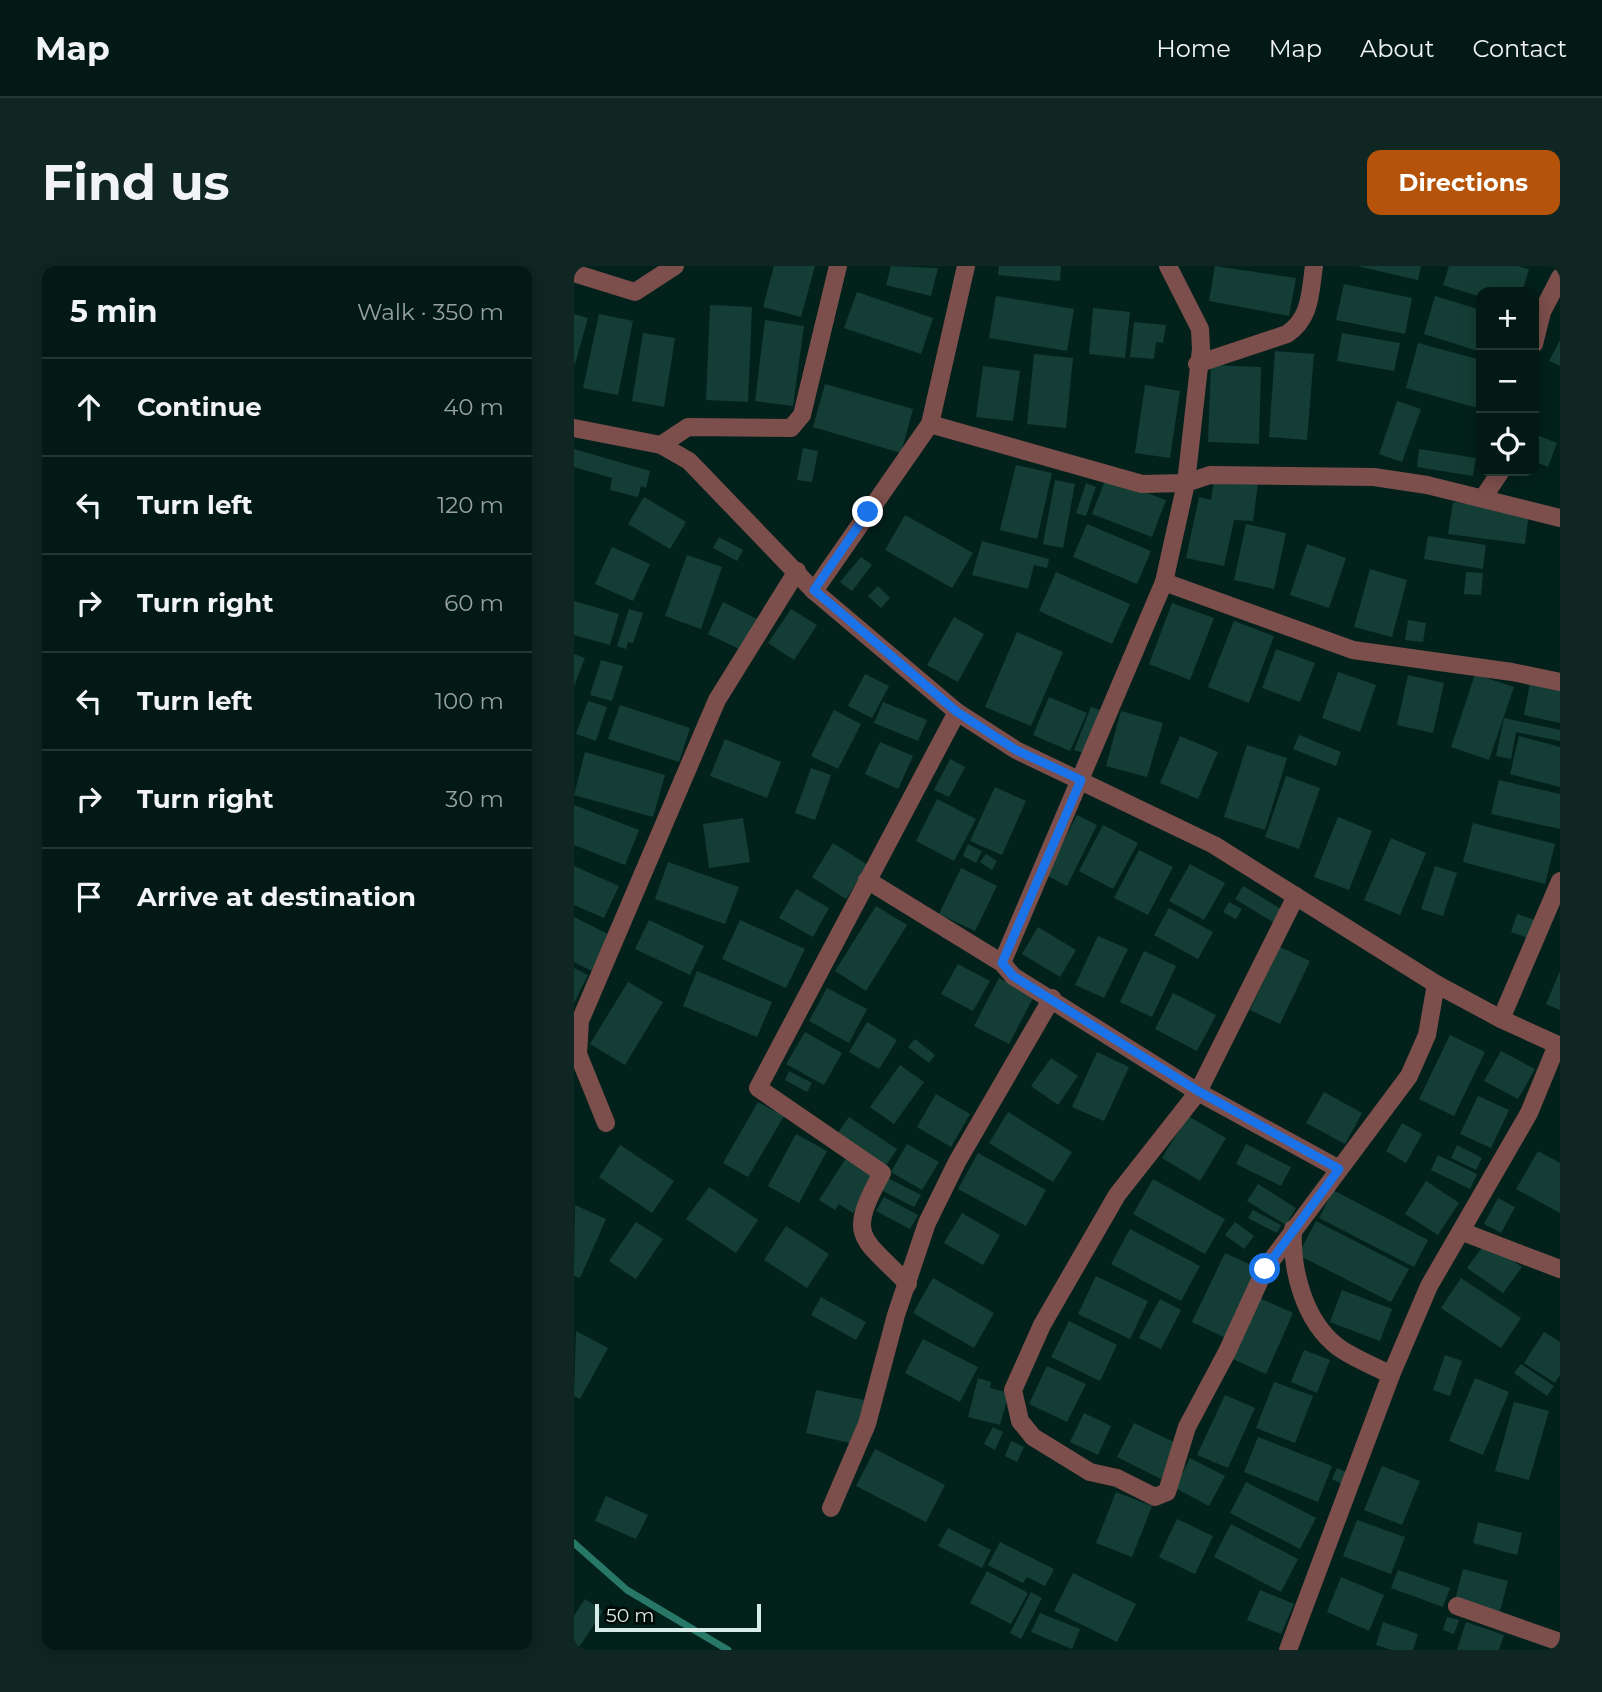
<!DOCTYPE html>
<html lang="en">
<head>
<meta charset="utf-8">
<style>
  :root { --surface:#021914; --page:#102622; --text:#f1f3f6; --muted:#96a0a0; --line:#233834; --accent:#b45309 }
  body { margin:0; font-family:Montserrat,sans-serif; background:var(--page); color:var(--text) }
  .controls { position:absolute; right:21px; top:21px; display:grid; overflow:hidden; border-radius:14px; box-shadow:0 4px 18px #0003 }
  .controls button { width:63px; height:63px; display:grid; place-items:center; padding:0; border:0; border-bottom:2px solid var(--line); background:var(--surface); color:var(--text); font:35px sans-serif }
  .scale { position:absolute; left:21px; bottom:18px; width:166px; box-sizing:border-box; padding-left:7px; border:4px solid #d7ece6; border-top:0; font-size:19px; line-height:24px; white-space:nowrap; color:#d7ece6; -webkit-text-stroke:5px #000906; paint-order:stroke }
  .stop { position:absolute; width:21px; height:21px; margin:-16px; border:5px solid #1a73e8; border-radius:50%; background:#fff }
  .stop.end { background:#1a73e8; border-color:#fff; box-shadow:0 2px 7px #0008 }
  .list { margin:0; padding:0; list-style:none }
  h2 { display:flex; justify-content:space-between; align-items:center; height:91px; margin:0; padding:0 28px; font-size:30px }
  h2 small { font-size:23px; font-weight:400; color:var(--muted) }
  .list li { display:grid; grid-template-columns:46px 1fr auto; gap:21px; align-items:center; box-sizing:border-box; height:98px; padding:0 28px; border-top:2px solid var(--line) }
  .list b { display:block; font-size:26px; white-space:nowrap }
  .list em { font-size:23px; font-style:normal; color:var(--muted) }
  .icon { flex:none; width:38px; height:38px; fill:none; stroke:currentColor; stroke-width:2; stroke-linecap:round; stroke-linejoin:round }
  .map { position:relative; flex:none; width:986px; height:1384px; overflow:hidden; border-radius:14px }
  header { display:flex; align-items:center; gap:42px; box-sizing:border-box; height:98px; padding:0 35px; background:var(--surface); border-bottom:2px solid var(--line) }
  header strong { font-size:33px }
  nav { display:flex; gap:38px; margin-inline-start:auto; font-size:24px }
  .intro { display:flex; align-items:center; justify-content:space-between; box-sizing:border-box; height:168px; padding:0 42px }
  h1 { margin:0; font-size:49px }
  .button { padding:18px 32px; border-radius:14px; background:var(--accent); color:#fff; font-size:24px; font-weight:700 }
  main { display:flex; gap:42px; padding:0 42px }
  aside { flex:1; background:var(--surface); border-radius:14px; box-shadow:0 4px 18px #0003 }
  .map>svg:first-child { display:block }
</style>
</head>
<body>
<header>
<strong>Map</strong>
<nav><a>Home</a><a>Map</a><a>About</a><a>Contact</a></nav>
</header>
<div class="intro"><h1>Find us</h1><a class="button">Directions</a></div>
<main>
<aside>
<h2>5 min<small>Walk · 350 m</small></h2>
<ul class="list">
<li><svg class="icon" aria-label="ahead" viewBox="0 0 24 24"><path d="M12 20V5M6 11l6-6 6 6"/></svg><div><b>Continue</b></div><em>40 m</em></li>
<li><svg class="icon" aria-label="left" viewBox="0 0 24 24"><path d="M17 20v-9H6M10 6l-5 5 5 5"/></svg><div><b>Turn left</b></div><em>120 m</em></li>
<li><svg class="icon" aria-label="right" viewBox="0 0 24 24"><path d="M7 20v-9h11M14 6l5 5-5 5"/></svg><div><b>Turn right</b></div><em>60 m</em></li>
<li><svg class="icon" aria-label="left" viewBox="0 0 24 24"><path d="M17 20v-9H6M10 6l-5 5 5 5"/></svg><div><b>Turn left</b></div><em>100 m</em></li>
<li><svg class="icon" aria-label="right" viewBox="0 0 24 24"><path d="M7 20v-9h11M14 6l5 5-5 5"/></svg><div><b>Turn right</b></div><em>30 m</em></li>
<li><svg class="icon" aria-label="arrive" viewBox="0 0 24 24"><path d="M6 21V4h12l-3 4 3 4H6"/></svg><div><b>Arrive at destination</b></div></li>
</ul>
</aside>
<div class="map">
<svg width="986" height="1384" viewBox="0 0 986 1384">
  <rect width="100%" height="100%" fill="#03211b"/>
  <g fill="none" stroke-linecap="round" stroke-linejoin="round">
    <polyline stroke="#277867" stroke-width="7" points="0,1277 53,1324 154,1384"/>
  </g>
  <g fill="#143e35">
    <polygon points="200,0 241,0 227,51 189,41"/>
    <polygon points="317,0 364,2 357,30 312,19"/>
    <polygon points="425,0 487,0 486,15 424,9"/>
    <polygon points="641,0 722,12 715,50 635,35"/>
    <polygon points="783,0 847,0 844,14"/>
    <polygon points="875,0 944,0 955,3 948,26 907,26 907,31 869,19"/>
    <polygon points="770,18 838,32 831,68 762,54"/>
    <polygon points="283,26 359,52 347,88 270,62"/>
    <polygon points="422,30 500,43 493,85 415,72"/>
    <polygon points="861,30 907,44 907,86 850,68"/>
    <polygon points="136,39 178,41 174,136 132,134"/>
    <polygon points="519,42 556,46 551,92 515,88"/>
    <polygon points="0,48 14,52 1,98 0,98"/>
    <polygon points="25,48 59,55 44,129 9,122"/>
    <polygon points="191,54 230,60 219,140 181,135"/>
    <polygon points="560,56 592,59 589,77 582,76 580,93 556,91"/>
    <polygon points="69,67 101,72 90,141 58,135"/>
    <polygon points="768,67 826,77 820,105 763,95"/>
    <polygon points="986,74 986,100 975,95"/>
    <polygon points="844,77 907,94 907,143 832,122"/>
    <polygon points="701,85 740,88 733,174 695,171"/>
    <polygon points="460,88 499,92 492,162 453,158"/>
    <polygon points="637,99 687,101 685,178 634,176"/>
    <polygon points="409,100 446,105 439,155 402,151"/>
    <polygon points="251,118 339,143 327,187 239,161"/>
    <polygon points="571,119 606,125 596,192 561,187"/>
    <polygon points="823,135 847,143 828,196 805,188"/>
    <polygon points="960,168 983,177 974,201 960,195"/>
    <polygon points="229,182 244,185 238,216 223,214"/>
    <polygon points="0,183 76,205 72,222 67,220 64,231 36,224 38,212 0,201"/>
    <polygon points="845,183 902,192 899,210 843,201"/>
    <polygon points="442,199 478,207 463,273 426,264"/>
    <polygon points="532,212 592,234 578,271 518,248"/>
    <polygon points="481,214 501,218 489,282 469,278"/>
    <polygon points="640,214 684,218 679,255 660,254 650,300 612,292 625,231 637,234"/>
    <polygon points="512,217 522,221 512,250 502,247"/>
    <polygon points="70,231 112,256 96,283 54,258"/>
    <polygon points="879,236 955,246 951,278 874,268"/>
    <polygon points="331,249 399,287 378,322 311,284"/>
    <polygon points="513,258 577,285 563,318 499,291"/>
    <polygon points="672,258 712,267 700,323 660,314"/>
    <polygon points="854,270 912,279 909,303 850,293"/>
    <polygon points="145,271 169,284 163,295 139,282"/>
    <polygon points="408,275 475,293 473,302 460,299 454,323 398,309"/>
    <polygon points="733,278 772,292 755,342 716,329"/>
    <polygon points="38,281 76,298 59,335 21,318"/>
    <polygon points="113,289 148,301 127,363 91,350"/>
    <polygon points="287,291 298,299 278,325 266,316"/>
    <polygon points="796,303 833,314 818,371 780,361"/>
    <polygon points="482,306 556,338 538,378 465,345"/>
    <polygon points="892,306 909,307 907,329 890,328"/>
    <polygon points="304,320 316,332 307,342 294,330"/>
    <polygon points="0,335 45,348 36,379 0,369"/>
    <polygon points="149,336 183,353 167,384 134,368"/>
    <polygon points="598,337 640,352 616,414 575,398"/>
    <polygon points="55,343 69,347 59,377 54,376 52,383 43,380"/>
    <polygon points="217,343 243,359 220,394 194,377"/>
    <polygon points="380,351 410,368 384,416 353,399"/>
    <polygon points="834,354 852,357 849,376 831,374"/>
    <polygon points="660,355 700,370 675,437 634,421"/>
    <polygon points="443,366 489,386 457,460 411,441"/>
    <polygon points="702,383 741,397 726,436 688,422"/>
    <polygon points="0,388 11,392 0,420"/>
    <polygon points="27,394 49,400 38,435 16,429"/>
    <polygon points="764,406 802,419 786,466 748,452"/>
    <polygon points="291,408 315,420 298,452 274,440"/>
    <polygon points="901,408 940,421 915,494 877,481"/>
    <polygon points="834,409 870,417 859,467 823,459"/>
    <polygon points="956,417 986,423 986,457 950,449"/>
    <polygon points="475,431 513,447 496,485 459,469"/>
    <polygon points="14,435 33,441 22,475 2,468"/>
    <polygon points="309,436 353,454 344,475 300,457"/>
    <polygon points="46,439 116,462 105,496 34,473"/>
    <polygon points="517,441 532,446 515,489 500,484"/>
    <polygon points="260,444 287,458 264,503 237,490"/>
    <polygon points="547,445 589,457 573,511 532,500"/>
    <polygon points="930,452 986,464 986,475 942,466 937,493 922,490"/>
    <polygon points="725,469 767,486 762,500 719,483"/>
    <polygon points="606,470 644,486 624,533 586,517"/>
    <polygon points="945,470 986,481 986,521 936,508"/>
    <polygon points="151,473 207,496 193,532 136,510"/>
    <polygon points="306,476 339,490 324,523 291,508"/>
    <polygon points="673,479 713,492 691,564 650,551"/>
    <polygon points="11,486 91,509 79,551 0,529"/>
    <polygon points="376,493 391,501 375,531 360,524"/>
    <polygon points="237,502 257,509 241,554 221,547"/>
    <polygon points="712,510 746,522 725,583 691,571"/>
    <polygon points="925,514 986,528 986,563 917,548"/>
    <polygon points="421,521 452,535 428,589 396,575"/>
    <polygon points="363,533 402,553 380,595 342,575"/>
    <polygon points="0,539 65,564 51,599 0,579"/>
    <polygon points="503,549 523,559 493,620 472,609"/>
    <polygon points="764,551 798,565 775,624 740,611"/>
    <polygon points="169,552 176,596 135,602 129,558"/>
    <polygon points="899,557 981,578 971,618 889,596"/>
    <polygon points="529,559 564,577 539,623 505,605"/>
    <polygon points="817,572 852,587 826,649 790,634"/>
    <polygon points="259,577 294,599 272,633 238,611"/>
    <polygon points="394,578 408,585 402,597 389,590"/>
    <polygon points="565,584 599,601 574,649 540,632"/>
    <polygon points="412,588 423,595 418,604 406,596"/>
    <polygon points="94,596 165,621 151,658 81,633"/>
    <polygon points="616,598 651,617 630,654 595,635"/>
    <polygon points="0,600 45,620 30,652 0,639"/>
    <polygon points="861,600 883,607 869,650 847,643"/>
    <polygon points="387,602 423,620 401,665 365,648"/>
    <polygon points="669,620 707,643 699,656 661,633"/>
    <polygon points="222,623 255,642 239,671 205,652"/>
    <polygon points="655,636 668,643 662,653 649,646"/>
    <polygon points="302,640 333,659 292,725 261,705"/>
    <polygon points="595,642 639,666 624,693 580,669"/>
    <polygon points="943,648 961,654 954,672 937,666"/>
    <polygon points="0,651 38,670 20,706 0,696"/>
    <polygon points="75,654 130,680 116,709 61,683"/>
    <polygon points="166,654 231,683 212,722 148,693"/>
    <polygon points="464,661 502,684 486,711 448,688"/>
    <polygon points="524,670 554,683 530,732 501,719"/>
    <polygon points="706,681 736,695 706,758 676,744"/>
    <polygon points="570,685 602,700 578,751 546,736"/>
    <polygon points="384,698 416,715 399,745 367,728"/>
    <polygon points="0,702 14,709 0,737"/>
    <polygon points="123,705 198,736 183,771 109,740"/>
    <polygon points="986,705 986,744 972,738"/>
    <polygon points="425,712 460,730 435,778 400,760"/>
    <polygon points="54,716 89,736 51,799 16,778"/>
    <polygon points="253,722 293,743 275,777 235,755"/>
    <polygon points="599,727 642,749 623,785 581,763"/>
    <polygon points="293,756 323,774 305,803 275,786"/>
    <polygon points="231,766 268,787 250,819 212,798"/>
    <polygon points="876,769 911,786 880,850 845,833"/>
    <polygon points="341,773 361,789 355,797 334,781"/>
    <polygon points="927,785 961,803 944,833 910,815"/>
    <polygon points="523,786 555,801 530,855 498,841"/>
    <polygon points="477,792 504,810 484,839 457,820"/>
    <polygon points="326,799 350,816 320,858 296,841"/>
    <polygon points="215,805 238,817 233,826 211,814"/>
    <polygon points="750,826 788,847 771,878 732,857"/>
    <polygon points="362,828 396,848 377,881 343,861"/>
    <polygon points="904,830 935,844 917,882 886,868"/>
    <polygon points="184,836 210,850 174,911 149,897"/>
    <polygon points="434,846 498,886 479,916 415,877"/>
    <polygon points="614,850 652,872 626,915 588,892"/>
    <polygon points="275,851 323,883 311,901 263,868"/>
    <polygon points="828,857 848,868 832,897 812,885"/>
    <polygon points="222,868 253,885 225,937 194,920"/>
    <polygon points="333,878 365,896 348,924 317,906"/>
    <polygon points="672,878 717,901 707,920 662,898"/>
    <polygon points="46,879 100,915 78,947 25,911"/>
    <polygon points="883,879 908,892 902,904 877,892"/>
    <polygon points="964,885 986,897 986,947 942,923"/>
    <polygon points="404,887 472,924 452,960 384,923"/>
    <polygon points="274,889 304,909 279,947 265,938 261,944 245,934"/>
    <polygon points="864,889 903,908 896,923 857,904"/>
    <polygon points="312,911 347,929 340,941 305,923"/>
    <polygon points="579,913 651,953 631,988 559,948"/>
    <polygon points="852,915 885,937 864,969 831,948"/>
    <polygon points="684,918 722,942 712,959 673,935"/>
    <polygon points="135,921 184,954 162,987 112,953"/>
    <polygon points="759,924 854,974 840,1001 745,952"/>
    <polygon points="310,931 344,949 336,963 302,945"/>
    <polygon points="924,932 941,941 927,967 910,958"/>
    <polygon points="1,939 32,953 6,1012 0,1010"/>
    <polygon points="679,944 707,959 703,967 674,952"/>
    <polygon points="388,947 426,969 409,999 370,977"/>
    <polygon points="742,955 835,1003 817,1036 724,989"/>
    <polygon points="62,956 89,973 62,1013 35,995"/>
    <polygon points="661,956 680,970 670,983 651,969"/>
    <polygon points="212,960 255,988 233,1022 190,994"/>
    <polygon points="556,963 626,1000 607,1035 537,998"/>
    <polygon points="912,976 948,1001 929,1027 893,1002"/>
    <polygon points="651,987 688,1004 654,1073 618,1056"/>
    <polygon points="522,1010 574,1035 556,1073 504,1048"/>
    <polygon points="359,1012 420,1047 400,1082 339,1047"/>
    <polygon points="887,1012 947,1052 927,1082 867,1042"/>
    <polygon points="768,1024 818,1043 806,1075 756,1056"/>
    <polygon points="681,1030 719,1047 692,1108 654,1091"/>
    <polygon points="247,1031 292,1056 282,1074 237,1049"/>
    <polygon points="586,1033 607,1044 587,1083 565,1072"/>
    <polygon points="495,1055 543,1079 526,1115 477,1091"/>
    <polygon points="2,1065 34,1082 6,1133 0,1130"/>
    <polygon points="970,1066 986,1076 986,1109 981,1117 950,1097"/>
    <polygon points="349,1073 404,1101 386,1136 331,1107"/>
    <polygon points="730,1084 756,1094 743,1127 717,1116"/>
    <polygon points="871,1089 888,1095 876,1130 859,1124"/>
    <polygon points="947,1098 980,1120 973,1130 940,1107"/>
    <polygon points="473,1100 512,1118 493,1156 455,1138"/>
    <polygon points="404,1112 417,1116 416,1122 435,1127 426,1159 394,1151"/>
    <polygon points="901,1112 935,1126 909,1189 875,1175"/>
    <polygon points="700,1116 739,1130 721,1177 682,1162"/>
    <polygon points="242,1124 290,1134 280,1178 232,1167"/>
    <polygon points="651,1129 681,1142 654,1202 623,1189"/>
    <polygon points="940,1136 975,1145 955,1214 921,1205"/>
    <polygon points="510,1147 537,1160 524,1189 496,1176"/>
    <polygon points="560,1157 604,1178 587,1213 543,1191"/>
    <polygon points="419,1161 429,1166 421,1184 410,1178"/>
    <polygon points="684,1171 758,1200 744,1236 670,1206"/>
    <polygon points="437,1175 450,1181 443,1196 431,1190"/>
    <polygon points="301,1183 371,1219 352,1256 282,1220"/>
    <polygon points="616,1192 651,1210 635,1240 601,1222"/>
    <polygon points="808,1200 846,1215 828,1259 790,1244"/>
    <polygon points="763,1202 774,1207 768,1218 758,1213"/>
    <polygon points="672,1216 742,1252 726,1283 656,1247"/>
    <polygon points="542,1226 578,1240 558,1291 522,1277"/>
    <polygon points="32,1230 74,1249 62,1273 21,1255"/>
    <polygon points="603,1253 639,1270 621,1308 585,1291"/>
    <polygon points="783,1254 831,1271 817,1308 769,1290"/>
    <polygon points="904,1256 948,1267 943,1289 899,1277"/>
    <polygon points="657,1258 724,1293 707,1326 640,1291"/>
    <polygon points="374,1262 417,1284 408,1302 364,1280"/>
    <polygon points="426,1276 480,1303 471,1320 453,1311 449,1317 414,1299"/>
    <polygon points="889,1303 934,1315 925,1349 880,1338"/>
    <polygon points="824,1304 876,1322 869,1341 817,1322"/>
    <polygon points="413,1305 454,1327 437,1358 396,1337"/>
    <polygon points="499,1307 562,1338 543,1376 480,1345"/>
    <polygon points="767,1311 810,1329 795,1365 753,1346"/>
    <polygon points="686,1324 720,1338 707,1368 673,1354"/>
    <polygon points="457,1326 468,1332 447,1373 436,1367"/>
    <polygon points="11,1333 29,1345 5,1381 0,1377 0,1350"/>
    <polygon points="466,1347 506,1363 498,1383 457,1366"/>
    <polygon points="873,1351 885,1354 880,1368 869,1364"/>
    <polygon points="809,1356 844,1368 839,1384 818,1384 802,1379"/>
    <polygon points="892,1356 930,1369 925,1384 883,1384"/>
  </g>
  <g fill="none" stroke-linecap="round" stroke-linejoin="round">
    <g stroke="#7d4f4c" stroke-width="18">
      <polyline points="0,7 61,26 101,0"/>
      <polyline points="960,78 968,46 986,11"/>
      <path d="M623,98l90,-30c24,-16 23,-41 27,-68"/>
      <polyline points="356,158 568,218 612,217 636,209 800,211 853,219 986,252"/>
      <polyline points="0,162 87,179 115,195 240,325 383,446 442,484 640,579 862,718 927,753 986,780"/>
      <polyline points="87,179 114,161 217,162 228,149 264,0"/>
      <polyline points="909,232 927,205"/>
      <polyline points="590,316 779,384 938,406 986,416"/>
      <polyline points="240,325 356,158 392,0"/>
      <polyline points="293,614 428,697 439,710 624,826 765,903"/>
      <polyline points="722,630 624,826 543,929 468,1059 439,1124 446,1155 459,1171 516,1206 543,1212 581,1231 593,1226 613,1161 653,1086 691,1003 835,810 853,769 862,718"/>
      <polyline points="428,697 590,316 612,217 627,83 626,63 594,0"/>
      <polyline points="927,753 986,615"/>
      <polyline points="32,857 4,788 6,755 143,434 223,305"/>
      <path d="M719,963c-2,41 11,92 45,118 15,11 36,19 53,28"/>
      <polyline points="889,966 986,1003"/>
      <path d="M334,1018c-47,-48 -62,-46 -26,-111l-124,-85 199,-376"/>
      <polyline points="257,1242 293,1158 322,1049 353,957 383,896 478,732"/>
      <polyline points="883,1340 986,1376"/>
      <polyline points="714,1384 817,1109 855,1020 955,847 983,779"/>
    </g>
  </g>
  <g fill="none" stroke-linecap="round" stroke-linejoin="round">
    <polyline stroke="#1a73e8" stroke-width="9" points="294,246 240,324 383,446 442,484 507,514 428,697 439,710 624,825 765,903 691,1003"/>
  </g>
</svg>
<div class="controls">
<button>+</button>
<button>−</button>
<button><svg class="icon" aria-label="locate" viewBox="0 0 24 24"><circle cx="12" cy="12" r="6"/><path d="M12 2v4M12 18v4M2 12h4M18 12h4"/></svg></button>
</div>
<div class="scale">50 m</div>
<div class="stop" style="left:691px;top:1003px"></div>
<div class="stop end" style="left:294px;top:246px"></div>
</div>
</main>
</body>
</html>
